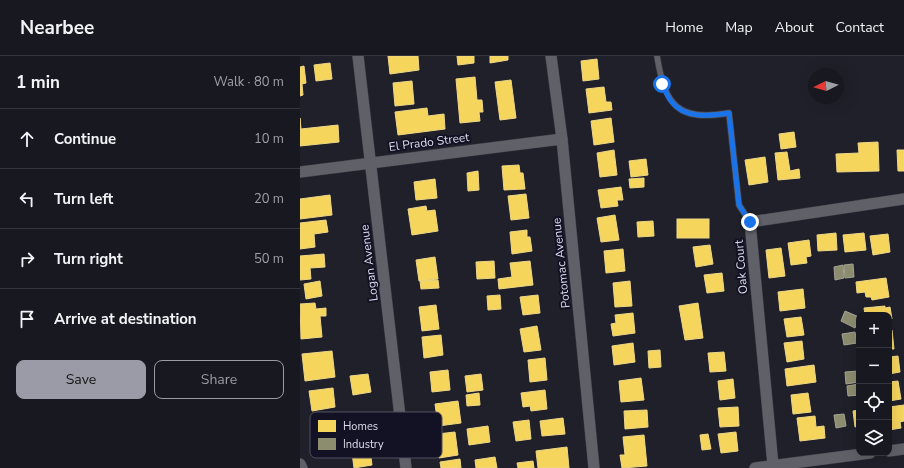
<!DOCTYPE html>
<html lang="en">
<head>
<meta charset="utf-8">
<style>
  :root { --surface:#181820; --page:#25252d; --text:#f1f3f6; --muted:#9fa0a5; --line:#36373e; --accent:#9b9ba7 }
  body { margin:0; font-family:"Nunito Sans",sans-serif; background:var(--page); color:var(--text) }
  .controls { position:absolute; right:12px; bottom:12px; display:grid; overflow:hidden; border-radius:8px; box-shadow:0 4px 16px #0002 }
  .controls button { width:36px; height:36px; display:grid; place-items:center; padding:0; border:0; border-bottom:1px solid var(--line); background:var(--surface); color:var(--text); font:20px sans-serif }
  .compass { position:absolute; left:508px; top:12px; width:36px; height:36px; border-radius:50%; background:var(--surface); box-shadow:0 4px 16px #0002; rotate:264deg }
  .stop { position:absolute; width:12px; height:12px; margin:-9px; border:3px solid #1a73e8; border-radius:50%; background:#fff }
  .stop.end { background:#1a73e8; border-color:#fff; box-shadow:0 1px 4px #0008 }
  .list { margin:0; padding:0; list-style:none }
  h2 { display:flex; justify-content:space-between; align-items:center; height:52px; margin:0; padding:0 16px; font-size:17px }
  h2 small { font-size:13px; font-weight:400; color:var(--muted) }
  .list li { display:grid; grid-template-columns:26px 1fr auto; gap:12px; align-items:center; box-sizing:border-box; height:60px; padding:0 16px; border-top:1px solid var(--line) }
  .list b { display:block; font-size:15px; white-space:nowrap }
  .list em { font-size:13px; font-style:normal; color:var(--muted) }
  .actions { display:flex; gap:8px; padding:12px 16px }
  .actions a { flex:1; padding:9px 0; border:1px solid var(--accent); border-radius:8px; text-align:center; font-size:14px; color:var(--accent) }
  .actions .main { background:var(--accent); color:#111 }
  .icon { flex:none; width:22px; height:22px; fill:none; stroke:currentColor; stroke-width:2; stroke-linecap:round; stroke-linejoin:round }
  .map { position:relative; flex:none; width:604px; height:412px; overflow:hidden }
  header { display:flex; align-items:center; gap:24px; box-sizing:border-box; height:56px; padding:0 20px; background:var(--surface); border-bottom:1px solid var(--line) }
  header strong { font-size:19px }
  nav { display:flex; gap:22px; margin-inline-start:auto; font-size:14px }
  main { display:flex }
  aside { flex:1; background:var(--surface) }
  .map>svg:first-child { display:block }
</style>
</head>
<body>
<header>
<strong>Nearbee</strong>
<nav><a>Home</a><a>Map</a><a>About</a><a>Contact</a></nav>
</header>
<main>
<aside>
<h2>1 min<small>Walk · 80 m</small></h2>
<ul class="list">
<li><svg class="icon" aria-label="ahead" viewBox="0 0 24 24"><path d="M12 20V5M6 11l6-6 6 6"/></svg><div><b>Continue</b></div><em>10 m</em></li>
<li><svg class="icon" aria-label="left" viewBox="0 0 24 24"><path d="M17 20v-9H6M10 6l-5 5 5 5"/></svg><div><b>Turn left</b></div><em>20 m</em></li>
<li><svg class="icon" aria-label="right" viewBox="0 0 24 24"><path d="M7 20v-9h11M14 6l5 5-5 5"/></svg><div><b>Turn right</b></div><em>50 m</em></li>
<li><svg class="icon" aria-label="arrive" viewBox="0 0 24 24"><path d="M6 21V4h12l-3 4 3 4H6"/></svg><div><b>Arrive at destination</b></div></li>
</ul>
<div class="actions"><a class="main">Save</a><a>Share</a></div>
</aside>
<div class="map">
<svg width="604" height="412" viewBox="0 0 604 412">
  <rect width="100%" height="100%" fill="#20202a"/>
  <g fill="#f6d55c" stroke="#eed787">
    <polygon points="88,0 118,0 119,14 90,18"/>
    <polygon points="157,0 174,0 174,7 158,9"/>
    <polygon points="190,0 208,0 208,4 190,7"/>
    <polygon points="297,3 299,23 283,25 281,5"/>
    <polygon points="30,7 32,23 16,25 14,9"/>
    <polygon points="4,10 6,27 2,28 3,39 0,40 0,11"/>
    <polygon points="175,21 177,44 182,44 183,56 179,56 180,65 160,67 156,23"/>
    <polygon points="211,24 216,62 200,64 195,26"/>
    <polygon points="112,25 114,48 95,50 93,27"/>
    <polygon points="304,31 306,46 311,46 312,54 289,57 286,33"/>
    <polygon points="127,52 128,60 144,58 145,73 98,79 95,56"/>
    <polygon points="0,62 1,73 38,69 39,86 0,90"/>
    <polygon points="311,62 314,86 294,89 291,65"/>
    <polygon points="494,76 496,91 481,93 479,78"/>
    <polygon points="578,86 579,115 537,116 536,98 559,97 558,87"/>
    <polygon points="314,94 317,119 300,121 297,97"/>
    <polygon points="597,94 604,94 604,115 598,115"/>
    <polygon points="487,96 490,115 499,113 500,122 478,124 475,97"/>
    <polygon points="465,101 468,126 449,129 445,104"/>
    <polygon points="346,103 348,119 331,121 329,105"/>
    <polygon points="219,109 220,117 223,117 225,133 204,134 202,110"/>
    <polygon points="178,115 179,134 168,135 167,117"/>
    <polygon points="344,122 344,131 330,132 329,123"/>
    <polygon points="135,123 137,142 116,144 114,126"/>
    <polygon points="321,131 323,144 317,144 318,150 301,152 298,134"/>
    <polygon points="226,138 229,162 211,164 208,140"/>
    <polygon points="30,139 32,159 0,163 0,143"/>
    <polygon points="126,150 127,155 135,154 138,175 112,179 108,153"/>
    <polygon points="315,159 319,184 301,186 297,162"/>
    <rect x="377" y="163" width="32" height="19"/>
    <polygon points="26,164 28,176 14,178 15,191 0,193 0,167"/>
    <polygon points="353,165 354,180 338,181 337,166"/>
    <polygon points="227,174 227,181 230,181 232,195 212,198 210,176"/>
    <polygon points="536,177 537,194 518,195 517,179"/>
    <polygon points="564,177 566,194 545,196 543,179"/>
    <polygon points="588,178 590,196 573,199 570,180"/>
    <polygon points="509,184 511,200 506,201 507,207 491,209 488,187"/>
    <polygon points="410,189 413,208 396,211 393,191"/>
    <polygon points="481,192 485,220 469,222 466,194"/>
    <polygon points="323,193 325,215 306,217 304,195"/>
    <polygon points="24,198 25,211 10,212 11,223 0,224 0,200"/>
    <polygon points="135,201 138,223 119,225 116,204"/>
    <polygon points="194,205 195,222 177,223 176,206"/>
    <polygon points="230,205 233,229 199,233 198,223 212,221 210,207"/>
    <polygon points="422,217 424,235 407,237 404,219"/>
    <polygon points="586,222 589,241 572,244 571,241 566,241 565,236 557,237 556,226"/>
    <polygon points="138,224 139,232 121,233 120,225"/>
    <polygon points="20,225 22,240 6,243 4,228"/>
    <polygon points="330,225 332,250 315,251 313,227"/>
    <polygon points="503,233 505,252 480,255 478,236"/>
    <polygon points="200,239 201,253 188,254 187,240"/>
    <polygon points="238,239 240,257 223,259 220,241"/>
    <polygon points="15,247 16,253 26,252 26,260 20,260 22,281 1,283 0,248"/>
    <polygon points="398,247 403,282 385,284 379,250"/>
    <polygon points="136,249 139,273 122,275 119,251"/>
    <polygon points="585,250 585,252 590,251 592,263 589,263 589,259 565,259 564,252"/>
    <polygon points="333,257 335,277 313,280 311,268 316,267 315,259"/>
    <polygon points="501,261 504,279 487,281 484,263"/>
    <polygon points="237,270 241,294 224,296 220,273"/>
    <polygon points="589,274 592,274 594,293 589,293"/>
    <polygon points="141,279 143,299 124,302 122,281"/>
    <polygon points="502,285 504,303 487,306 484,287"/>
    <polygon points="333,287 335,306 314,309 312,290"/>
    <polygon points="360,294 361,311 349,312 348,295"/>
    <polygon points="32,295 35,321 5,325 2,298"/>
    <polygon points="424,296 426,315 410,316 408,297"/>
    <polygon points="598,300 600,316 589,318 589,301"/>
    <polygon points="245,302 247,324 230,326 228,304"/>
    <polygon points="514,309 516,326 487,330 485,313"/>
    <polygon points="148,314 150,334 132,336 130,316"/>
    <polygon points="68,318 71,336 53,339 50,320"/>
    <polygon points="181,318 183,334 167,336 165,320"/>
    <polygon points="341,322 344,344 321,346 319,325"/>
    <polygon points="433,323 435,342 420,344 418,325"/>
    <polygon points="598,325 601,343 589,345 589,326"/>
    <polygon points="33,332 35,351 12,355 9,335"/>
    <polygon points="245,334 247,353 231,355 230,350 223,351 221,337"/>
    <polygon points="179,337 180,349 167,350 166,339"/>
    <polygon points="508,337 511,356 493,358 491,339"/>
    <polygon points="158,345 161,367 138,370 135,348"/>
    <polygon points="604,349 604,365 600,366 601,372 589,374 589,351"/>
    <polygon points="438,351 439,370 420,371 418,352"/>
    <polygon points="347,354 348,371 325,373 324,355"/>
    <polygon points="559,354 559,370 555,371 553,355"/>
    <polygon points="515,360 516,371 524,370 525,382 500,385 497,362"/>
    <polygon points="263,362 265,378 242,380 240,365"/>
    <polygon points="229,364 231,383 216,385 213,366"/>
    <polygon points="188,370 190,386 169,389 167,373"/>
    <polygon points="155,376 158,399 139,402 137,378"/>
    <polygon points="436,376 438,395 421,397 418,378"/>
    <polygon points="408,378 411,393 402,394 400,379"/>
    <polygon points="344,379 347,410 322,412 320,399 325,399 323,381"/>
    <polygon points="69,386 72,409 54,412 51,389"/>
    <polygon points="267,391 269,412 238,412 236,395"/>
    <polygon points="195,401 197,412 176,412 175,404"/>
    <polygon points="160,403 161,412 141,412 140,406"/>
    <polygon points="233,405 234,412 218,412 217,407"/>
  </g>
  <g fill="#8c8c6e" stroke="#a4a494">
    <polygon points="553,208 554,221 545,222 544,209"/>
    <polygon points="543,209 544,222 535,224 534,211"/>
    <polygon points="545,255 559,261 555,272 541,265"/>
    <polygon points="555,276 557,287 544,289 542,278"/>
    <polygon points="558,315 559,326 546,328 545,316"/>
    <polygon points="559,328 559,339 548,340 547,330"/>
    <polygon points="544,358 546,370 536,372 534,359"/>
  </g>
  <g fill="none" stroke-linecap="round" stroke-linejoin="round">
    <g stroke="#3d3c45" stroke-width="7">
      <path id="service" d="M357,0c8,49 20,66 72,57l10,92 11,17"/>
    </g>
    <g stroke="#3d3c45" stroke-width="12">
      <g id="minor">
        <polyline points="58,0 106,412"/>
        <polyline points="251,0 262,83 294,412"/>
        <polyline points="0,116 262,83"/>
        <polyline points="589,395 604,393"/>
        <polyline points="0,408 2,412"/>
        <polyline points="473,409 450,166 604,143"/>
        <polyline points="455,412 570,397"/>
      </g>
    </g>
    <use href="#service" stroke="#606068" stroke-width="5.5"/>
    <use href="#minor" stroke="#606068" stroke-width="11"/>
  </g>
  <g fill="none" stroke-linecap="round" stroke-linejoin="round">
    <path stroke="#1a73e8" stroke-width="5" d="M362,28c3,5 5,12 9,17 13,18 38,15 58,12l10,92 11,17"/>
  </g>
  <g text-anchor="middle" stroke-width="4" stroke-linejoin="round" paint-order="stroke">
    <g font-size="12" fill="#ddddeb" stroke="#131225">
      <text transform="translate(129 86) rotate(-7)" y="4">El Prado Street</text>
      <text transform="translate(69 207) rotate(-97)" y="4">Logan Avenue</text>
      <text transform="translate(261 207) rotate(-96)" y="4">Potomac Avenue</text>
      <text transform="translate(441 211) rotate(-95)" y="4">Oak Court</text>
    </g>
  </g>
  <rect x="10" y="356" width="132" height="46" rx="6" fill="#131225" stroke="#504f60" stroke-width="1"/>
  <rect x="18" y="364" width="18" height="12" fill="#f6d55c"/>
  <rect x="18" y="382" width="18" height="12" fill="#8c8c6e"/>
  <g font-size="11" fill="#ddddeb">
    <text x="43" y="374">Homes</text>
    <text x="43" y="392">Industry</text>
  </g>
</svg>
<div class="controls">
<button>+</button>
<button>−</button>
<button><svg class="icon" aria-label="locate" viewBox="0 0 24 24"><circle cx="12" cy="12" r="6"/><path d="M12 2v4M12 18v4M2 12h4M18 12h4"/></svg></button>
<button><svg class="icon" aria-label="layers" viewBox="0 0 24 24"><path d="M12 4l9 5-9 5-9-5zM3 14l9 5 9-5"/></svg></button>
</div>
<svg class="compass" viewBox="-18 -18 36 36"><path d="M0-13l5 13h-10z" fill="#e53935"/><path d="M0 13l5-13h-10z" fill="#9fa0a5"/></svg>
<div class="stop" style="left:362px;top:28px"></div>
<div class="stop end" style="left:450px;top:166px"></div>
</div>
</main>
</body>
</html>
